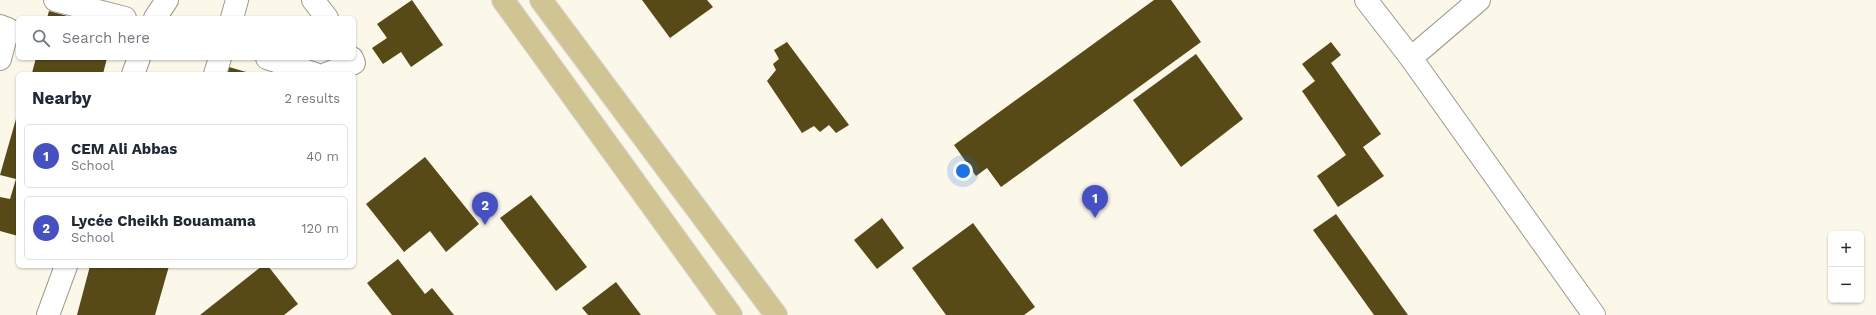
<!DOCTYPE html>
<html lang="en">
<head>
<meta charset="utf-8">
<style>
  :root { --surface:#fff; --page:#f6f6f7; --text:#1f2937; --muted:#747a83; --line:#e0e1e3; --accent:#4550c4 }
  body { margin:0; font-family:"Work Sans",sans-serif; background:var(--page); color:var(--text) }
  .controls { position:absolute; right:12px; bottom:12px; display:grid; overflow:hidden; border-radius:6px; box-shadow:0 1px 3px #0004 }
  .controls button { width:36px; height:36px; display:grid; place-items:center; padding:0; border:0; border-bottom:1px solid var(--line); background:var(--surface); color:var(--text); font:20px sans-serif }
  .you { position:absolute; left:963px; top:171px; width:14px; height:14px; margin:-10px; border:3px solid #fff; border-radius:50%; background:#1a73e8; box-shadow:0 0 0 6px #1a73e833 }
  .badge { display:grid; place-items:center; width:26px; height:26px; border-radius:50%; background:var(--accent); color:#fff; font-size:13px; font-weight:700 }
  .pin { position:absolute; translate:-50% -33px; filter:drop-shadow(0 1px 2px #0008) }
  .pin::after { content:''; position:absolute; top:21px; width:14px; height:12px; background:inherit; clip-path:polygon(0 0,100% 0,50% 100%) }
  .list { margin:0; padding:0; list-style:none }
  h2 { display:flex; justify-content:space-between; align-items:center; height:52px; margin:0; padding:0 16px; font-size:17px }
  h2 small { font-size:13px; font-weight:400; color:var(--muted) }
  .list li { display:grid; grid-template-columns:26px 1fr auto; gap:12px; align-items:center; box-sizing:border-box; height:64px; margin:0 8px 8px; padding:0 8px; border:1px solid var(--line); border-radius:6px }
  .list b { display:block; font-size:15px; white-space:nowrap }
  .list p { margin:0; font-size:13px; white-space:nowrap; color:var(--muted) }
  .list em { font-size:13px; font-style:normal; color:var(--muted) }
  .icon { flex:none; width:22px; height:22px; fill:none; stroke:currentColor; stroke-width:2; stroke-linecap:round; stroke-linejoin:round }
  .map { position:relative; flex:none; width:1876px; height:315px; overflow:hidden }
  .search { position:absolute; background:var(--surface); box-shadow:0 1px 3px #0004; left:16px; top:16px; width:340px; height:44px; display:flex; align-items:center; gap:10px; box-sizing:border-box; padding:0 14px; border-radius:6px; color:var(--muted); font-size:15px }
  .panel { position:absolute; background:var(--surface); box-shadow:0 1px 3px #0004; left:16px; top:72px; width:340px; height:196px; border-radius:6px }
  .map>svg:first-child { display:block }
</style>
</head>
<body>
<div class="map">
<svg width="1876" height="315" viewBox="0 0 1876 315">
  <rect width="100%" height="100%" fill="#fbf7e9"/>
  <g fill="#574a16">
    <polygon points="412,0 443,45 411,67 401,52 383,64 372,48 387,38 377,24"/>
    <polygon points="642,0 707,0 713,7 670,38"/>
    <polygon points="1154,0 1171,0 1201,42 1001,187 987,168 976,176 954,145"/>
    <polygon points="49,11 75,18 47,18"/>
    <polygon points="787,42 849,125 836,133 829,125 820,132 814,126 802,133 767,81 776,70 773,64 779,59 774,50"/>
    <polygon points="1331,42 1341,55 1331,63 1381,134 1363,147 1384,176 1338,207 1317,176 1346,155 1302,91 1315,81 1302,64"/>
    <polygon points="1196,54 1243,119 1181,167 1133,100"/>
    <polygon points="36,58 107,58 103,74 34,74 32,73"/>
    <polygon points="229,67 253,74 227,74"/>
    <polygon points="18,112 18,236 0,231 0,197 10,199 16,179 0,175"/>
    <polygon points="425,157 479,224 446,252 430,231 404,252 366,204"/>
    <polygon points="531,195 587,267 556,291 500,218"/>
    <polygon points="1336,214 1408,315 1374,315 1313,230"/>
    <polygon points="882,218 904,248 877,269 854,240"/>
    <polygon points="973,223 1035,307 1024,315 946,315 912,268"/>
    <polygon points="398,259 425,294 432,288 454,315 392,315 367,283"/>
    <polygon points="90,266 169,266 155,315 77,315"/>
    <polygon points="262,266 268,266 298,304 284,315 200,315"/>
    <polygon points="616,282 641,315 588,315 582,308"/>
  </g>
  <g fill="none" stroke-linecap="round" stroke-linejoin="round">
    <g stroke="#9e9a8d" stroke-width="24">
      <g id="minor">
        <polyline points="55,0 125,18"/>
        <polyline points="313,0 327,18"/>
        <polyline points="1366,0 1411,58 1594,315"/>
        <polyline points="155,18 167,0"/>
        <polyline points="232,18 237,0"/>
        <polyline points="0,26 8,29 0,59"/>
        <polyline points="267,58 315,74"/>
        <polyline points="1411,58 1479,0"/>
        <polyline points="133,74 139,58"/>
        <polyline points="215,74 220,58"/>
        <polyline points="326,74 354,63 352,58"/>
        <polyline points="48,315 66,266"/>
      </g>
    </g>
    <g stroke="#d9d9d8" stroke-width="24">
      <g id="primary">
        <polyline points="503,0 731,315"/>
        <polyline points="541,0 776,315"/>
      </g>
    </g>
    <use href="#minor" stroke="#fff" stroke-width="22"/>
    <use href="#primary" stroke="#d1c493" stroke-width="22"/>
  </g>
</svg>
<div class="controls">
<button>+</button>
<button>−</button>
</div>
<div class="you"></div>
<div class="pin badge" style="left:1095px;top:218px">1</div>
<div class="pin badge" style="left:485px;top:225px">2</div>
<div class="search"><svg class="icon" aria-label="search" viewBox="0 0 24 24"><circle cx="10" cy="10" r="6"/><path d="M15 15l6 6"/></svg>Search here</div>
<section class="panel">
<h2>Nearby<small>2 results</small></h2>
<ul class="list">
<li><span class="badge">1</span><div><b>CEM Ali Abbas</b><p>School</p></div><em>40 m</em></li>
<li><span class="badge">2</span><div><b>Lycée Cheikh Bouamama</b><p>School</p></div><em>120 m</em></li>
</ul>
</section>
</div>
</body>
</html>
